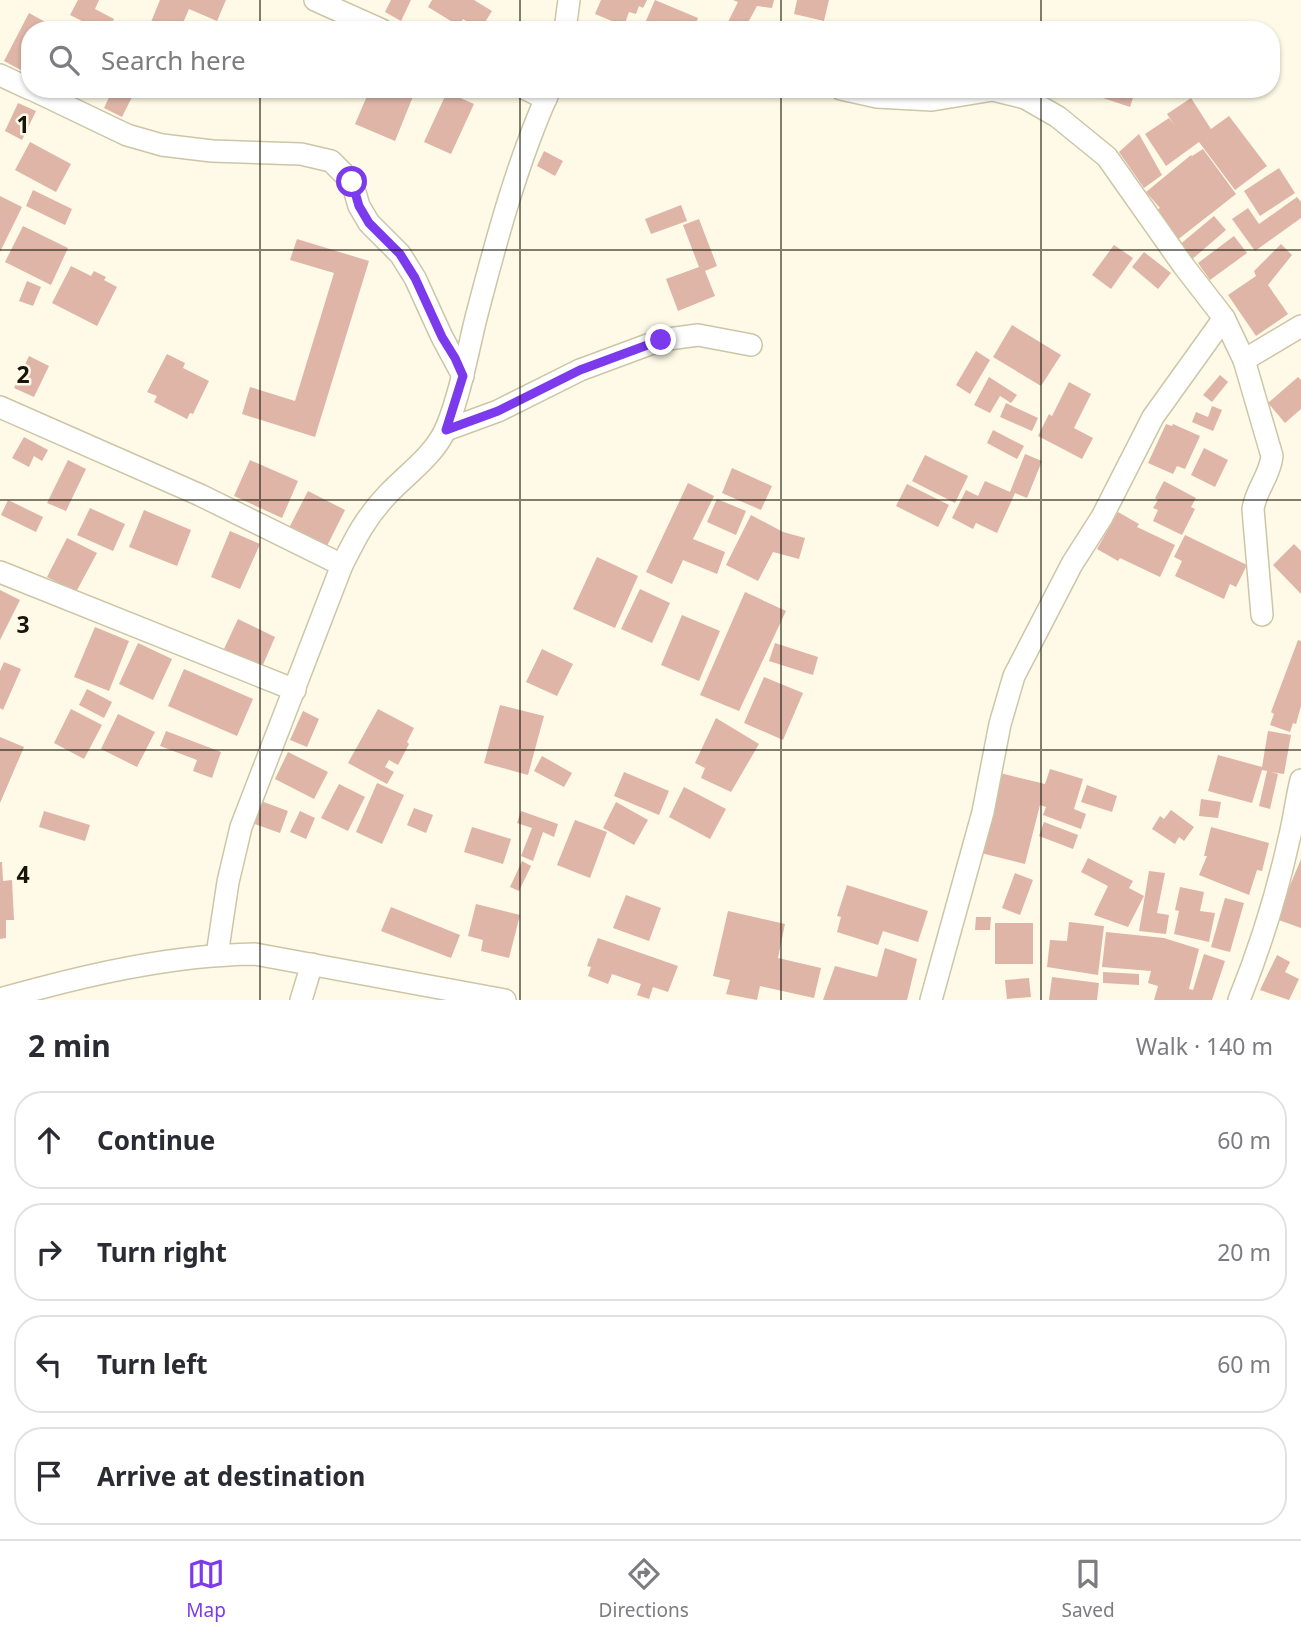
<!DOCTYPE html>
<html lang="en">
<head>
<meta charset="utf-8">
<style>
  :root { --surface:#fff; --page:#f7f7f7; --text:#2b2b33; --muted:#7c7c81; --line:#e1e1e2; --accent:#7c3aed }
  body { margin:0; font-family:"Noto Sans",sans-serif; background:var(--page); color:var(--text) }
  .stop { position:absolute; width:21px; height:21px; margin:-16px; border:5px solid #7c3aed; border-radius:50%; background:#fff }
  .stop.end { background:#7c3aed; border-color:#fff; box-shadow:0 2px 7px #0008 }
  .list { margin:0; padding:0; list-style:none }
  h2 { display:flex; justify-content:space-between; align-items:center; height:91px; margin:0; padding:0 28px; font-size:30px }
  h2 small { font-size:23px; font-weight:400; color:var(--muted) }
  .list li { display:grid; grid-template-columns:46px 1fr auto; gap:21px; align-items:center; box-sizing:border-box; height:98px; margin:0 14px 14px; padding:0 14px; border:2px solid var(--line); border-radius:28px }
  .list b { display:block; font-size:26px; white-space:nowrap }
  .list em { font-size:23px; font-style:normal; color:var(--muted) }
  .icon { flex:none; width:38px; height:38px; fill:none; stroke:currentColor; stroke-width:2; stroke-linecap:round; stroke-linejoin:round }
  .map { position:relative; flex:none; width:1301px; height:1000px; overflow:hidden }
  .search { position:absolute; background:var(--surface); box-shadow:0 2px 5px #0004; left:21px; right:21px; top:21px; height:77px; display:flex; align-items:center; gap:18px; box-sizing:border-box; padding:0 24px; border-radius:28px; color:var(--muted); font-size:26px }
  .sheet { height:539px; background:var(--surface) }
  nav { display:flex; justify-content:space-around; align-items:center; box-sizing:border-box; height:98px; border-top:2px solid var(--line); background:var(--surface); font-size:19px; color:var(--muted) }
  nav a { display:grid; justify-items:center; gap:4px }
  nav .on { color:var(--accent) }
  .map>svg:first-child { display:block }
</style>
</head>
<body>
<div class="map">
<svg width="1301" height="1000" viewBox="0 0 1301 1000">
  <rect width="100%" height="100%" fill="#fefae7"/>
  <g fill="#deb5a7">
    <polygon points="78,0 99,0 95,9 114,19 108,30 100,30 70,15"/>
    <polygon points="160,0 226,0 217,21 189,9 180,30 170,30 151,22"/>
    <polygon points="391,0 411,0 401,21 385,12"/>
    <polygon points="432,0 474,0 492,11 480,30 463,19 459,26 428,7"/>
    <polygon points="601,0 647,0 643,8 639,6 636,14 629,12 624,26 595,14"/>
    <polygon points="655,0 698,18 693,30 642,30"/>
    <polygon points="733,0 774,0 772,8 757,6 744,30 724,30 738,2"/>
    <polygon points="797,0 829,0 824,21 794,14"/>
    <polygon points="29,13 60,30 30,30 30,75 4,61"/>
    <polygon points="577,23 633,28 633,30 576,30"/>
    <polygon points="113,89 136,89 122,117 104,108"/>
    <polygon points="370,89 416,89 395,141 355,124"/>
    <polygon points="1106,89 1136,89 1130,107 1103,98"/>
    <polygon points="447,92 474,104 451,154 424,142"/>
    <polygon points="1191,98 1211,129 1229,116 1267,166 1235,190 1199,142 1166,166 1145,134 1169,118 1175,126 1167,114"/>
    <polygon points="18,103 36,111 22,140 5,131"/>
    <polygon points="1139,134 1162,175 1144,188 1119,152"/>
    <polygon points="30,142 71,164 56,192 15,170"/>
    <polygon points="1203,149 1236,194 1176,241 1154,212 1160,208 1146,192 1191,155 1192,156"/>
    <polygon points="544,151 563,161 555,176 537,166"/>
    <polygon points="1279,168 1295,193 1260,216 1244,191"/>
    <polygon points="33,190 72,209 65,225 26,206"/>
    <polygon points="0,196 22,207 0,252"/>
    <polygon points="1297,197 1301,202 1301,218 1255,251 1232,219 1248,208 1259,224"/>
    <polygon points="681,205 687,221 651,234 645,219"/>
    <polygon points="1214,216 1226,230 1190,261 1178,246"/>
    <polygon points="699,219 717,266 705,271 715,296 678,311 666,279 699,267 683,225"/>
    <polygon points="23,226 68,248 51,285 5,262"/>
    <polygon points="1234,236 1247,253 1210,280 1198,263"/>
    <polygon points="297,239 369,261 315,437 242,414 250,387 295,401 334,273 290,260"/>
    <polygon points="1281,244 1292,255 1268,285 1288,314 1256,336 1228,295 1256,276 1254,271"/>
    <polygon points="1114,245 1133,258 1111,289 1092,275"/>
    <polygon points="1144,252 1171,273 1158,289 1132,267"/>
    <polygon points="71,266 91,276 94,271 106,277 104,280 117,287 97,326 52,303"/>
    <polygon points="27,281 41,287 33,306 19,301"/>
    <polygon points="1012,325 1061,355 1041,386 993,357"/>
    <polygon points="976,351 990,360 970,394 956,385"/>
    <polygon points="167,354 185,363 183,368 209,381 193,414 190,413 187,419 154,402 157,396 147,392"/>
    <polygon points="29,356 49,366 34,397 14,388"/>
    <polygon points="1220,375 1228,382 1212,402 1203,395"/>
    <polygon points="989,377 1017,395 1011,403 1000,396 990,413 974,405"/>
    <polygon points="1298,377 1301,380 1301,409 1285,423 1268,403"/>
    <polygon points="1069,382 1091,394 1074,428 1093,438 1082,459 1038,436 1049,414 1052,416"/>
    <polygon points="1006,403 1038,418 1032,431 1000,417"/>
    <polygon points="1212,406 1222,410 1213,431 1192,422 1196,412 1208,417"/>
    <polygon points="1166,424 1172,426 1173,424 1200,436 1185,469 1177,466 1173,474 1148,463"/>
    <polygon points="993,430 1024,446 1017,459 987,443"/>
    <polygon points="24,437 48,450 42,461 34,456 29,467 12,458"/>
    <polygon points="1204,448 1228,460 1215,487 1191,475"/>
    <polygon points="1025,454 1042,461 1027,498 1015,493 997,533 976,523 973,529 952,518 966,490 978,496 985,481 1010,492"/>
    <polygon points="925,455 968,476 955,503 912,481"/>
    <polygon points="68,460 86,469 66,511 47,503"/>
    <polygon points="250,460 298,481 282,518 234,496"/>
    <polygon points="732,468 772,486 761,510 722,493"/>
    <polygon points="1164,481 1196,498 1191,507 1195,509 1182,535 1153,521 1158,510 1153,508 1158,500 1155,498"/>
    <polygon points="688,483 714,496 693,539 725,552 717,574 683,560 672,584 646,572"/>
    <polygon points="907,484 949,505 938,527 896,506"/>
    <polygon points="308,491 345,510 326,548 289,528"/>
    <polygon points="717,499 746,511 736,535 707,522"/>
    <polygon points="8,500 43,517 36,532 1,515"/>
    <polygon points="90,508 125,524 113,551 77,535"/>
    <polygon points="144,510 191,530 177,566 129,547"/>
    <polygon points="1118,512 1139,524 1137,527 1175,545 1160,577 1120,558 1118,561 1097,549"/>
    <polygon points="751,515 783,532 805,538 799,559 773,552 758,581 726,565"/>
    <polygon points="230,531 260,544 240,589 211,577"/>
    <polygon points="1185,535 1247,565 1236,587 1230,584 1224,599 1175,576 1182,561 1174,557"/>
    <polygon points="67,538 97,553 76,592 47,577"/>
    <polygon points="1294,544 1301,551 1301,594 1273,565"/>
    <polygon points="597,557 638,576 615,628 573,609"/>
    <polygon points="640,589 670,603 652,643 621,629"/>
    <polygon points="0,590 20,600 0,640"/>
    <polygon points="745,592 786,611 739,711 700,695"/>
    <polygon points="682,615 720,631 699,681 661,665"/>
    <polygon points="238,619 275,637 262,667 224,649"/>
    <polygon points="95,627 129,641 109,691 74,677"/>
    <polygon points="1298,640 1301,641 1301,706 1296,724 1293,723 1290,732 1270,725 1274,714 1271,712"/>
    <polygon points="138,643 172,659 153,700 119,684"/>
    <polygon points="775,643 818,657 813,675 769,661"/>
    <polygon points="542,649 573,664 557,696 526,682"/>
    <polygon points="4,662 21,669 3,710 0,708 0,671"/>
    <polygon points="184,669 253,699 237,736 168,706"/>
    <polygon points="764,677 803,693 783,740 744,723"/>
    <polygon points="87,689 112,702 104,718 79,705"/>
    <polygon points="500,705 544,716 528,775 484,763"/>
    <polygon points="71,709 102,725 84,759 54,743"/>
    <polygon points="378,709 414,728 407,742 409,744 398,765 389,760 385,767 394,772 387,784 348,763"/>
    <polygon points="303,711 319,719 307,747 290,740"/>
    <polygon points="118,714 155,732 137,767 101,749"/>
    <polygon points="716,718 759,744 731,792 701,778 705,768 695,763"/>
    <polygon points="166,731 221,752 212,778 193,771 197,760 160,746"/>
    <polygon points="1268,731 1291,735 1284,774 1271,772 1278,774 1270,809 1259,806 1267,771 1262,770 1252,803 1208,791 1218,755 1262,767"/>
    <polygon points="0,737 24,747 0,803"/>
    <polygon points="288,752 328,772 314,799 275,779"/>
    <polygon points="542,756 572,773 564,787 534,771"/>
    <polygon points="1050,769 1083,779 1074,809 1086,814 1081,829 1043,815 1046,807 1040,805 1025,864 981,853 1000,773 1045,784"/>
    <polygon points="624,772 669,791 659,815 614,796"/>
    <polygon points="377,783 404,795 382,844 356,832"/>
    <polygon points="339,784 365,797 348,831 321,818"/>
    <polygon points="1087,785 1117,796 1112,812 1081,802"/>
    <polygon points="684,787 726,809 710,839 669,817"/>
    <polygon points="1201,799 1221,802 1218,818 1199,816"/>
    <polygon points="261,801 288,811 280,833 252,823"/>
    <polygon points="616,802 648,820 634,845 603,828"/>
    <polygon points="414,808 433,815 426,833 407,825"/>
    <polygon points="1171,810 1194,827 1184,841 1179,837 1175,844 1152,829 1160,816 1164,819"/>
    <polygon points="44,811 90,825 85,841 39,827"/>
    <polygon points="300,811 315,818 306,839 290,832"/>
    <polygon points="521,811 558,824 554,837 543,832 533,861 521,856 532,828 517,823"/>
    <polygon points="575,820 607,832 590,878 557,865"/>
    <polygon points="1044,822 1078,835 1073,849 1039,836"/>
    <polygon points="472,827 511,839 503,864 464,852"/>
    <polygon points="1211,827 1269,843 1262,871 1257,870 1249,895 1199,875 1207,856 1204,856"/>
    <polygon points="1088,858 1133,881 1129,888 1144,896 1128,927 1094,915 1108,886 1081,872"/>
    <polygon points="1301,859 1301,928 1276,919"/>
    <polygon points="522,861 531,866 519,891 510,887"/>
    <polygon points="0,862 2,862 3,881 12,880 14,920 6,920 6,938 0,939"/>
    <polygon points="1149,871 1165,873 1157,913 1169,915 1166,934 1139,931"/>
    <polygon points="1015,873 1033,880 1020,915 1002,908"/>
    <polygon points="847,885 928,911 918,942 883,931 878,945 837,932 841,917 837,916"/>
    <polygon points="1180,887 1204,892 1200,911 1215,913 1209,942 1174,934 1179,911 1175,910"/>
    <polygon points="626,895 661,908 649,941 613,928"/>
    <polygon points="1225,898 1244,903 1230,952 1211,947"/>
    <polygon points="476,904 520,915 509,958 481,951 483,940 468,936"/>
    <polygon points="391,907 460,935 451,958 381,931"/>
    <polygon points="728,911 785,924 778,958 821,968 814,998 760,986 757,1000 726,994 730,980 713,976"/>
    <polygon points="976,917 991,917 990,930 975,930"/>
    <polygon points="1069,922 1104,926 1098,975 1047,967 1050,940 1067,941"/>
    <rect x="995" y="923" width="38" height="41"/>
    <polygon points="1106,932 1164,938 1199,949 1189,989 1193,990 1204,954 1225,961 1212,1000 1154,1000 1158,986 1148,983 1151,971 1102,967"/>
    <polygon points="598,938 678,966 668,992 653,987 649,999 637,995 641,984 612,974 608,984 588,976 591,967 587,966"/>
    <polygon points="885,948 917,959 907,1000 823,1000 835,966 877,977"/>
    <polygon points="1277,955 1290,962 1285,972 1299,979 1289,1000 1260,990"/>
    <polygon points="1103,972 1139,974 1139,985 1103,983"/>
    <polygon points="1052,977 1099,983 1097,1000 1049,1000"/>
    <polygon points="1029,978 1031,997 1007,999 1005,980"/>
  </g>
  <g fill="none" stroke-linecap="round" stroke-linejoin="round">
    <g stroke="#ccc6a6" stroke-width="24">
      <g id="minor">
        <polyline points="315,0 382,30"/>
        <polyline points="565,30 569,0"/>
        <polyline points="0,75 30,89"/>
        <polyline points="31,89 127,135 162,145 212,151 301,154 331,161 352,182 359,206 369,223 400,254 415,278 442,337 463,376"/>
        <polyline points="526,89 546,99"/>
        <path d="M841,89l36,8 55,3 61,-10 32,8 33,19 49,40 76,108 41,53 20,42 28,96c-2,20 -16,33 -19,53l9,106"/>
        <polyline points="1244,360 1301,326"/>
        <polyline points="0,407 200,495 342,565"/>
        <polyline points="446,430 498,411 580,370 661,340 698,335 751,345"/>
        <polyline points="0,572 295,690"/>
        <path d="M217,955l11,-73 13,-55 101,-262c14,-28 24,-48 46,-71 20,-21 48,-40 59,-68 14,-35 20,-72 29,-108 20,-77 41,-156 74,-229"/>
        <path d="M0,999c82,-23 169,-44 255,-45l250,46"/>
        <polyline points="301,1000 312,964"/>
        <polyline points="931,1000 983,812 1000,724 1014,676 1072,564 1102,517 1153,417 1224,318"/>
        <path d="M1239,1000c21,-52 38,-106 50,-161 5,-19 7,-39 12,-59"/>
      </g>
    </g>
    <use href="#minor" stroke="#fff" stroke-width="21"/>
  </g>
  <g fill="none" stroke-linecap="round" stroke-linejoin="round">
    <polyline stroke="#7c3aed" stroke-width="9" points="352,182 359,206 369,223 400,254 415,278 442,337 455,358 463,376 446,430 498,411 580,370 661,340"/>
  </g>
  <path fill="none" stroke="#17150a" stroke-width="2" stroke-opacity="0.55" d="M260,0v30M520,0v30M781,0v30M1041,0v30M260,89v911M520,89v911M781,89v911M1041,89v911M0,250h1301M0,500h1301M0,750h1301"/>
  <g font-size="23" text-anchor="middle" font-weight="bold" fill="#17150a" stroke="#fefae7" stroke-width="5" stroke-linejoin="round" paint-order="stroke">
    <text x="23" y="133">1</text>
    <text x="23" y="383">2</text>
    <text x="23" y="633">3</text>
    <text x="23" y="883">4</text>
  </g>
</svg>
<div class="stop" style="left:352px;top:182px"></div>
<div class="stop end" style="left:661px;top:340px"></div>
<div class="search"><svg class="icon" aria-label="search" viewBox="0 0 24 24"><circle cx="10" cy="10" r="6"/><path d="M15 15l6 6"/></svg>Search here</div>
</div>
<section class="sheet">
<h2>2 min<small>Walk · 140 m</small></h2>
<ul class="list">
<li><svg class="icon" aria-label="ahead" viewBox="0 0 24 24"><path d="M12 20V5M6 11l6-6 6 6"/></svg><div><b>Continue</b></div><em>60 m</em></li>
<li><svg class="icon" aria-label="right" viewBox="0 0 24 24"><path d="M7 20v-9h11M14 6l5 5-5 5"/></svg><div><b>Turn right</b></div><em>20 m</em></li>
<li><svg class="icon" aria-label="left" viewBox="0 0 24 24"><path d="M17 20v-9H6M10 6l-5 5 5 5"/></svg><div><b>Turn left</b></div><em>60 m</em></li>
<li><svg class="icon" aria-label="arrive" viewBox="0 0 24 24"><path d="M6 21V4h12l-3 4 3 4H6"/></svg><div><b>Arrive at destination</b></div></li>
</ul>
</section>
<nav>
<a class="on"><svg class="icon" aria-label="map" viewBox="0 0 24 24"><path d="M3 6l6-2 6 2 6-2v14l-6 2-6-2-6 2zM9 4v14M15 6v14"/></svg>Map</a>
<a><svg class="icon" aria-label="directions" viewBox="0 0 24 24"><path d="M12 3l9 9-9 9-9-9zM9 14v-3h6M13 9l2 2-2 2"/></svg>Directions</a>
<a><svg class="icon" aria-label="saved" viewBox="0 0 24 24"><path d="M7 4h10v16l-5-4-5 4z"/></svg>Saved</a>
</nav>
</body>
</html>
